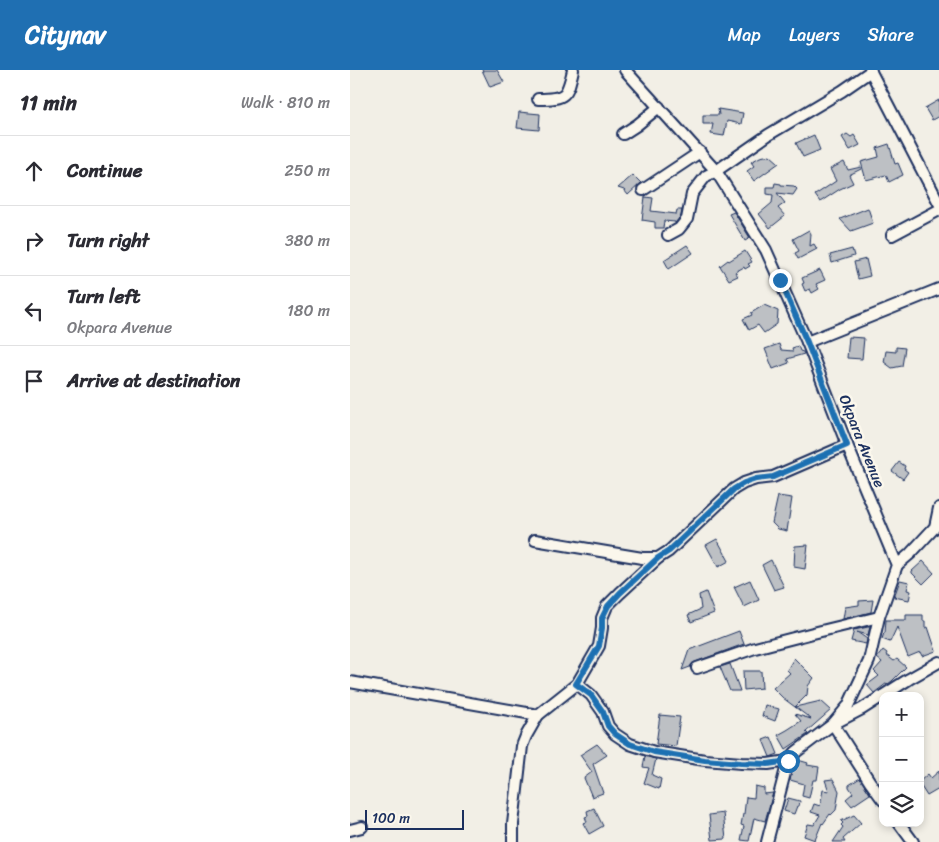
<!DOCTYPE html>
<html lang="en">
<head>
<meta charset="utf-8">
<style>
  :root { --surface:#fff; --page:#f7f7f7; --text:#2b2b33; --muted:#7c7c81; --line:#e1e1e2; --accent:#1f6fb2 }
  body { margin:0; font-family:Sriracha,sans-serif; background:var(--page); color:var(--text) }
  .controls { position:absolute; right:15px; bottom:15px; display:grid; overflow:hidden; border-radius:10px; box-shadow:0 2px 8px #0003 }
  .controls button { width:45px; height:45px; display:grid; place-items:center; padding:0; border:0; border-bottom:1px solid var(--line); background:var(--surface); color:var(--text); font:25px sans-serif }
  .scale { position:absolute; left:15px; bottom:12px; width:99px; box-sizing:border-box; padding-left:5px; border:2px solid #1b2f5e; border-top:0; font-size:14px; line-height:18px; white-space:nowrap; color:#1b2f5e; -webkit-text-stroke:4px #fbf7ec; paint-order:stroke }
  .stop { position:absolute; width:15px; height:15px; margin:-11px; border:4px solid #1f6fb2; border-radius:50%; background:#fff }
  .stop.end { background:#1f6fb2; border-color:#fff; box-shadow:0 1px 5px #0008 }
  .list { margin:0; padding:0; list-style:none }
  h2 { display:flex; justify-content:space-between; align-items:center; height:65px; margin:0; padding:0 20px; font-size:21px }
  h2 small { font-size:16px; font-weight:400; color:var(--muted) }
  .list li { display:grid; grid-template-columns:32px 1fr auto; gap:15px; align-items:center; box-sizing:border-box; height:70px; padding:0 20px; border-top:1px solid var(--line) }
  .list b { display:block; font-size:19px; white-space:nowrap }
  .list p { margin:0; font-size:16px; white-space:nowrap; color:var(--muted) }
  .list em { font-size:16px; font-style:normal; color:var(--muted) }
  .icon { flex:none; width:28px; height:28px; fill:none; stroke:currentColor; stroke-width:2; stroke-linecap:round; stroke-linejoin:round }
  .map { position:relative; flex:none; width:589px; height:772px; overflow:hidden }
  header { display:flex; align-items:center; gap:30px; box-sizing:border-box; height:70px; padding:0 25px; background:var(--accent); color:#fff }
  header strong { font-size:24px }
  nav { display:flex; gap:28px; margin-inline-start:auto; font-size:18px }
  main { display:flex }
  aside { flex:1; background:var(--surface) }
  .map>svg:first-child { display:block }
</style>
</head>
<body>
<header>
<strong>Citynav</strong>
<nav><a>Map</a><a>Layers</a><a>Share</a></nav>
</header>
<main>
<aside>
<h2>11 min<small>Walk · 810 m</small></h2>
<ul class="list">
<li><svg class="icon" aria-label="ahead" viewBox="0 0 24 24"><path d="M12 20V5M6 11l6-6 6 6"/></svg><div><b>Continue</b></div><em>250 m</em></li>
<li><svg class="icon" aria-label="right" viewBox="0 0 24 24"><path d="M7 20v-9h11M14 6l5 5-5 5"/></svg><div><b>Turn right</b></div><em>380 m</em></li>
<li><svg class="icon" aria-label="left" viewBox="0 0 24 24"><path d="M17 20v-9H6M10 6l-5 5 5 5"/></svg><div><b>Turn left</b><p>Okpara Avenue</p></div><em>180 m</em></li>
<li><svg class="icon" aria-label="arrive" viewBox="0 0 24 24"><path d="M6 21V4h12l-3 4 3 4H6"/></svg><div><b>Arrive at destination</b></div></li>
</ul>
</aside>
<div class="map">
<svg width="589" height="772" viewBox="0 0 589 772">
  <rect width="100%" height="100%" fill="#f2efe6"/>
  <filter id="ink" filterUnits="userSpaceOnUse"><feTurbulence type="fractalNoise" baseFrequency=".02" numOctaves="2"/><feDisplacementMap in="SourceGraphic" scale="10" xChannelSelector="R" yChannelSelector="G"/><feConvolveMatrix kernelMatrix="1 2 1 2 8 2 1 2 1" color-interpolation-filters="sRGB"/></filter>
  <g filter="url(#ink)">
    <g fill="#bdc0c4" stroke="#1b2f5e">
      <polygon points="132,0 147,0 154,12 140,17"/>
      <polygon points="589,30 589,46 582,50 575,38"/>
      <polygon points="368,39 393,43 391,54 377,51 374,66 361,64 363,54 353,54 353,45 369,45"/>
      <polygon points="169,42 190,44 189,60 167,58"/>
      <polygon points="497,64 501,67 504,65 510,75 500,80 492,67"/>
      <polygon points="464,65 470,80 453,87 446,73"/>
      <polygon points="539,74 545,94 548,93 553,105 539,112 536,105 516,110 511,92 529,87 527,78"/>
      <polygon points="420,85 429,93 404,111 397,101 404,96 401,92 410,87"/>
      <polygon points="494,92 498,100 511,97 511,99 499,105 503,113 490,119 470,132 465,125 486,111 480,99"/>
      <polygon points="283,105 291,113 278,125 274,120 268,118"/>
      <polygon points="425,113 431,114 431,115 444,116 447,119 443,125 427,123 435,133 428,138 435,146 420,158 409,144 422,133 423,125 417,124 417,117 424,117"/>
      <polygon points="295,127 303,128 301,141 326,144 327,140 332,140 331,146 325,153 325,152 314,151 313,158 305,158 305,152 292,150"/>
      <polygon points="518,138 523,153 501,161 490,149"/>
      <polygon points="384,142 400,168 395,171 379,144"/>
      <polygon points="459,160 461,164 460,176 464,174 467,179 448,189 445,183 449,181 443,169"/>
      <polygon points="337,175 343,183 319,199 314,190"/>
      <polygon points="502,179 504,186 482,193 480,185"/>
      <polygon points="395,181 402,192 398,194 400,196 395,199 394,197 385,202 388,206 379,210 370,196 378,190 379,191"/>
      <polygon points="516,189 520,206 508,209 504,192"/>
      <polygon points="470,200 475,210 466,214 469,219 462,223 460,219 455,221 452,214 454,213 452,208"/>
      <polygon points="414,235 428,241 427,254 414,263 408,255 399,260 393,249 402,245 401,243"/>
      <polygon points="499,267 514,268 512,289 497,288"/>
      <polygon points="429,274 431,280 443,281 442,278 448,276 450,281 453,282 454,284 437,289 439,293 423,299 415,279"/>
      <polygon points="546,277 555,278 552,296 542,298 534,292 536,281 546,282"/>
      <polygon points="549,392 555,396 554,399 558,402 553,409 542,401"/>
      <polygon points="428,426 442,428 437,461 428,459 422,453"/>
      <polygon points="367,469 379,491 368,497 356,475"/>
      <polygon points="458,475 455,499 444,497 445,476"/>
      <polygon points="421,490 434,517 424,520 412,495"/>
      <polygon points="573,491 584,503 573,514 562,503 562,501"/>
      <polygon points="400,510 409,530 394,537 384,517"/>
      <polygon points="550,510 559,512 557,520 561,521 559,530 544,527"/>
      <polygon points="356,522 364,543 341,552 338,545 351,539 349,525"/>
      <polygon points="523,530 521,542 493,549 495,537 509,535 509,531"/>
      <polygon points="556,545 573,545 573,551 575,551 575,558 578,557 586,581 572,586 570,582 558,587 547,557 540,572 532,569 534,563 535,563 536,550 556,550"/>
      <polygon points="518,557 520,557 518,565 507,562 517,569 516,574 501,571 504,560"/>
      <polygon points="389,561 394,574 345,592 342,594 340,597 332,600 339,580"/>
      <polygon points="533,580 537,583 536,585 544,591 547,589 556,597 542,611 538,614 537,613 524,623 517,615 529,606 524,601 532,592 527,588"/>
      <polygon points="444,588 464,608 458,616 457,625 445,637 471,631 481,640 456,662 458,664 436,679 428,665 437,660 451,651 445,644 461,649 433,628 423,618 440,603 437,600"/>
      <polygon points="380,594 389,618 390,621 380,621 370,597"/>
      <polygon points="393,601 411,601 412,618 394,620"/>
      <polygon points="415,635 429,639 425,651 412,646"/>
      <polygon points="310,645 330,647 326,676 306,674"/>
      <polygon points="421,667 428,684 420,687 413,670"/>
      <polygon points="247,674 257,685 243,694 253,723 242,727 234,708 242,702 230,685"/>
      <polygon points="295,686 306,689 302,705 311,709 309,719 294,713 299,698 293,697"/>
      <polygon points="448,690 458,693 457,695 469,697 467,710 463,710 459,728 452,726 454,714 440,710 444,694"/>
      <polygon points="589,701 589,719 577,726 570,715 570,711 578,704 581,708"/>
      <polygon points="510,708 520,724 502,736 496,729 503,723 499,717 499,715"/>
      <polygon points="483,709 489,721 486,740 481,745 480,744 473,754 472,753 465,770 454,766 458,754 464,755 470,745 461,742 464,734 470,736 473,720 479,721 475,710"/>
      <polygon points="405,716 414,718 414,724 423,723 415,751 404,748 399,771 391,770 394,756 391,755 393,744 394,744 396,727 404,728"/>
      <polygon points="438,728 450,731 449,736 447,736 444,744 434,741"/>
      <polygon points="244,738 253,756 239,764 233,753 237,752 235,747 238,746 237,741"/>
      <polygon points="373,743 376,769 362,770 359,745"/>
      <polygon points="504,745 511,753 493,769 495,772 483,772 493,757 491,755 493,753 491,751"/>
    </g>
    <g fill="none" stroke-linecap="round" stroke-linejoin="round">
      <g stroke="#1b2f5e" stroke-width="14">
        <g id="minor">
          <polyline points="275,0 366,101 416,180 457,272 497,375 547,495 529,547 519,591 498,636 483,654 446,682 438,691 417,772"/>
          <polyline points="520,0 589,133"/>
          <path d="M188,29c28,0 29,-3 35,-29"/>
          <polyline points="273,64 287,55 309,37"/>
          <polyline points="293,120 350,82"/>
          <polyline points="318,165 329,159 337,149 342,124 356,106 366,101 418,65 492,21 521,1"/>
          <polyline points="542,165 589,140"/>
          <polyline points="457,272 589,219"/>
          <polyline points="185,470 292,488 308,488 319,481 384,419 394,413 406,409 423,407 497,375"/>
          <polyline points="547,495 560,484 585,457 589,438"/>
          <polyline points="347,598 405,578 463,563 529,547"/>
          <polyline points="0,612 188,645 227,614 249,576 252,558 252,548 257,536 270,523 308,488"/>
          <polyline points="227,614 241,625 253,642 258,656 265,664 280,674 304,682 355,690 391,693 418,694 438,691"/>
          <polyline points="533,730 520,712 483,654 512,639 559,609 589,592"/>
          <polyline points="549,753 563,772"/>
          <polyline points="0,760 12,757"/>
          <polyline points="163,772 163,754 172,676 176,666 188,645"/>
        </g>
      </g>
      <use href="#minor" stroke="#fbf7ec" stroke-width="10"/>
    </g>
  </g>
  <g fill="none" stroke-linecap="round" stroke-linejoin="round" filter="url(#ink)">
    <polyline stroke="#1f6fb2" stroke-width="6" points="430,210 457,272 497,375 423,407 406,409 394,413 384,419 319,481 308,488 270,523 258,536 252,548 252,558 249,576 226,614 241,625 253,642 258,656 265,664 280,674 304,682 355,690 391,693 418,694 438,691"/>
  </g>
  <g text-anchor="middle" stroke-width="5" stroke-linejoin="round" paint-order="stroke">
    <g font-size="15" fill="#1b2f5e" stroke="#fbf7ec">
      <text transform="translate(512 371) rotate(68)" y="5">Okpara Avenue</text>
    </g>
  </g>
</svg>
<div class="controls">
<button>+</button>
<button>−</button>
<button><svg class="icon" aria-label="layers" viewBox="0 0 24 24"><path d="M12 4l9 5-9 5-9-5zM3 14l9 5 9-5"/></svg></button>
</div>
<div class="scale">100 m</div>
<div class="stop" style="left:438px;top:691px"></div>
<div class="stop end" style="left:430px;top:210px"></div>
</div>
</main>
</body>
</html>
